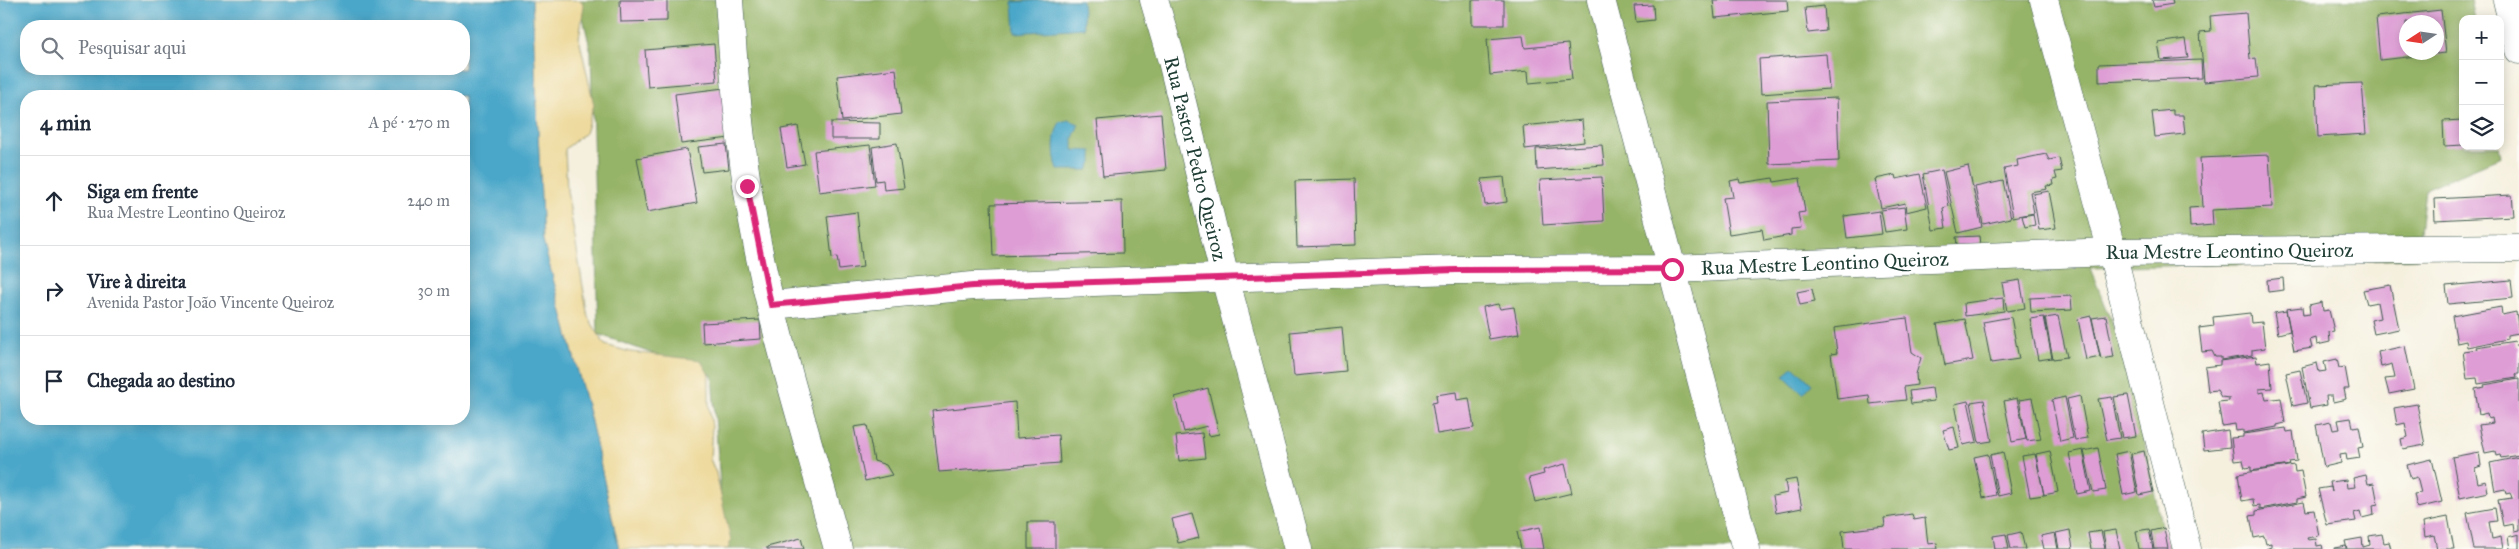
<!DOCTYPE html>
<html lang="pt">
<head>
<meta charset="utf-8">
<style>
  :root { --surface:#fff; --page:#f6f6f7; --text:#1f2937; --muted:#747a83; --line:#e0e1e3 }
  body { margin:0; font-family:"IM FELL Great Primer",serif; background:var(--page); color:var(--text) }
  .controls { position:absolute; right:15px; top:15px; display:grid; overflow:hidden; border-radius:10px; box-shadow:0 2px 12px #0003 }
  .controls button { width:45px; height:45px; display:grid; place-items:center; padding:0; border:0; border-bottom:1px solid var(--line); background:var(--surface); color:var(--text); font:25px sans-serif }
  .compass { position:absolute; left:2399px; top:15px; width:45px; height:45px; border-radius:50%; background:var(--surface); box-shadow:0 2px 12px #0003; rotate:258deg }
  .stop { position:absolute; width:15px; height:15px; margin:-11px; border:4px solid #db2777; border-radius:50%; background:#fff }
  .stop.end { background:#db2777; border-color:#fff; box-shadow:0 1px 5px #0008 }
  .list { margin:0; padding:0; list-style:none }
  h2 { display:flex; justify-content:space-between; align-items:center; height:65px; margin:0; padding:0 20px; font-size:21px }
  h2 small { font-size:16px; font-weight:400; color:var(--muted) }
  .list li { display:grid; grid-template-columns:32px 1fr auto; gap:15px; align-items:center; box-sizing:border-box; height:90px; padding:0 20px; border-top:1px solid var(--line) }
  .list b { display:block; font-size:19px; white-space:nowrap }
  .list p { margin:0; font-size:16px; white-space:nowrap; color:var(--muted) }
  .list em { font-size:16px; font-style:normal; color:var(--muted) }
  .icon { flex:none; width:28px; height:28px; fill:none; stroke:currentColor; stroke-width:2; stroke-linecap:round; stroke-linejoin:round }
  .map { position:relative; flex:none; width:2519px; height:549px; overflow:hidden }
  .search { position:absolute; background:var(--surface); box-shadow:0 2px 12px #0003; left:20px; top:20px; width:450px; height:55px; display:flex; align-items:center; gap:12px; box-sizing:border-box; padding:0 18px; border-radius:20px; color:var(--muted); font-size:19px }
  .panel { position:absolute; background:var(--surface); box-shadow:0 2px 12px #0003; left:20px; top:90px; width:450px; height:335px; border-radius:20px }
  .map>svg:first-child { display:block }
</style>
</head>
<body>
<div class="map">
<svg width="2519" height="549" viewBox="0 0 2519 549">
  <rect width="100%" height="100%" fill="#fdfcf7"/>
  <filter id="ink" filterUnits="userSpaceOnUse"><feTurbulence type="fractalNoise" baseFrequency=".02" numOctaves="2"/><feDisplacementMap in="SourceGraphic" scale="10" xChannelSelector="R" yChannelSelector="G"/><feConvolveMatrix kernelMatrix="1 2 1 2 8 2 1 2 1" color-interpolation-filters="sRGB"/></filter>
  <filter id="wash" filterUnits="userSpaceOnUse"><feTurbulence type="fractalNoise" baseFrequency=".0096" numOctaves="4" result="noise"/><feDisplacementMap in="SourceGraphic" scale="20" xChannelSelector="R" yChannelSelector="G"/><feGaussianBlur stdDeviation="1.12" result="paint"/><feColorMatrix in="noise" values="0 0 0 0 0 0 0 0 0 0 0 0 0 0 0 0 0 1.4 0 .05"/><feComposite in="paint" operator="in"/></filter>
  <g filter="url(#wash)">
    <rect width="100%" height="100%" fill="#f5f0de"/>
    <path fill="#96b467" stroke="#5a784e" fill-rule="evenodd" d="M579,0h1892l4,19h-12v127h36l2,11 -76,32 -8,70 -327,9 38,94 35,172 8,15h-1462l15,-10 -12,-164 -114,-41 -7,-282zM2406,22h30v30h-30z"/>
    <polygon fill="#eeda9e" stroke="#868c69" points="532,0 581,0 584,6 579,38 594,105 585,133 565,149 567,191 588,317 605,345 630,352 701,360 709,375 709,405 712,427 710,459 716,473 731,541 728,549 619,549 590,417 543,241"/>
    <g fill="#4ba7c9" stroke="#35727e" fill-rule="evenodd">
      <path d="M0,0h532l11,241 47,176 29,132h-619zM464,26v43h-438v-43zM26,96h438v323h-438z"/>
      <polygon points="1042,0 1082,0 1084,28 1015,33 1013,2"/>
      <path d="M1069,120l10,4 -6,14v12l19,1v11l-4,8h-30c-5,-15 -6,-34 2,-48z"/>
      <polygon points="1793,366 1812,384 1803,394 1784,376"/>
    </g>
    <g id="blocks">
      <g fill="#de9ed5">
        <polygon points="620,0 667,0 667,21 621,22"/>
        <rect x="1472" y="0" width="32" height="25"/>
        <polygon points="1713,0 1787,0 1788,11 1715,18"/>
        <polygon points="2152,0 2172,0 2173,4 2154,7"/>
        <polygon points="1653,5 1654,20 1636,22 1634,6"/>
        <polygon points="1824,6 1826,31 1808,33 1805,8"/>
        <polygon points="2441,10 2446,53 2436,54 2436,22 2406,22 2406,52 2435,54 2380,60 2376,17"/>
        <polygon points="2246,13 2250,59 2256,58 2258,77 2204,82 2200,32 2211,31 2210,16"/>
        <polygon points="1523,36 1525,48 1568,44 1572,79 1529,83 1528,71 1490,75 1487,39"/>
        <polygon points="2185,39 2188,58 2161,60 2158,43"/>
        <polygon points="714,44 717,81 648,87 645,50"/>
        <polygon points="1826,54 1829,89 1761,94 1759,59"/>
        <polygon points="2201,60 2202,78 2099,82 2099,64"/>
        <polygon points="896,69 901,114 842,121 837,76"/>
        <polygon points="2362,83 2366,134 2318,137 2316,85"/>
        <polygon points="724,88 730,138 681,144 675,94"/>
        <polygon points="1837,98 1839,161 1769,164 1767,101"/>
        <polygon points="2173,110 2173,115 2183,115 2185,134 2155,137 2152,112"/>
        <polygon points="1161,114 1166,170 1103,176 1097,120"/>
        <polygon points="1582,120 1584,142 1525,149 1523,126"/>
        <polygon points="2463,120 2463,145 2444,146 2443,121"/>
        <polygon points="831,122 880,123 880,139 831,139"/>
        <polygon points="798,126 805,164 787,167 781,129"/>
        <polygon points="897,143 904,188 884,190 883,180 876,181 872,147"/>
        <polygon points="726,144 729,169 702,172 698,147"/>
        <polygon points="870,145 875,185 819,192 814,151"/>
        <polygon points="1602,145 1604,165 1537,170 1536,149"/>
        <polygon points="687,149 697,203 647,212 637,158"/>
        <polygon points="2046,154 2049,160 2059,158 2062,171 2055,172 2057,179 2053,180 2054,185 2046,186 2047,189 2030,192 2034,213 2013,217 2004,169 2018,166 2017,160"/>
        <polygon points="2269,155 2272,207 2212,210 2213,225 2190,227 2189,208 2203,207 2200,158"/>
        <polygon points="1968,166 1982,227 1958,233 1944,172"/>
        <polygon points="1942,170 1949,206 1943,208 1946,228 1933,230 1923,174"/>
        <polygon points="1920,174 1927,207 1906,212 1905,203 1881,208 1875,179 1895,175 1896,179"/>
        <polygon points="1504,177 1507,202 1485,205 1482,179"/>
        <polygon points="1602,177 1604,221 1543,225 1540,180"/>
        <polygon points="1773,178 1774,182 1800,178 1805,212 1798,213 1801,228 1791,229 1791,235 1764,240 1762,229 1729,234 1723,198 1733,197 1730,181 1739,179 1740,183"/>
        <polygon points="1354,179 1356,245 1297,247 1295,181"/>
        <polygon points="2003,181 2011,218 1983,224 1975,187"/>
        <polygon points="2049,191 2056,228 2039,230 2033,194"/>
        <polygon points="2512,195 2514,216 2435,220 2434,199"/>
        <polygon points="1122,201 1123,253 993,256 991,204"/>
        <polygon points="1904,207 1907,229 1885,232 1881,210"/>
        <polygon points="1879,211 1882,234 1847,238 1844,216"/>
        <polygon points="857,212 863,267 839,270 837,257 832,258 827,216"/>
        <polygon points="2033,214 2035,225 2025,227 2022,216"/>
        <polygon points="1979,236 1980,245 1957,245 1956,237"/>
        <polygon points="2283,278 2284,290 2268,292 2267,280"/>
        <polygon points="2020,280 2025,308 2007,311 2002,283"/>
        <polygon points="2511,280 2513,298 2448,304 2446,286"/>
        <polygon points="2390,285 2399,329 2374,334 2371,320 2380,318 2377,302 2367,304 2363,290"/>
        <polygon points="1812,289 1815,302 1800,305 1797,292"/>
        <polygon points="2071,296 2072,310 2031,312 2030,298"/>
        <polygon points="2003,298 2004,311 1965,316 1964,303"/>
        <polygon points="2322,302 2323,311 2329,310 2334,331 2329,332 2330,342 2317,345 2316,338 2310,340 2312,348 2294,351 2286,309 2302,307 2303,315 2310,314 2309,305"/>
        <polygon points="1498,304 1500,309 1514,307 1519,334 1489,339 1483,307"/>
        <polygon points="2501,307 2502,315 2516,312 2519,333 2507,335 2507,339 2467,347 2466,341 2457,343 2452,316"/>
        <polygon points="2286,311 2290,331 2278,334 2274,313"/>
        <polygon points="2250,313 2251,323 2262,322 2265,348 2252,350 2252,355 2221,360 2221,357 2215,357 2212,351 2202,352 2199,328 2214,326 2213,317"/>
        <polygon points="2058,316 2067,357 2053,359 2045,318"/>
        <polygon points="2091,316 2100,357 2086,360 2078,319"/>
        <polygon points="2106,316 2114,357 2101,359 2092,318"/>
        <polygon points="2011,317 2019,359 1991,363 1983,322"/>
        <polygon points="2044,317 2052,358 2038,360 2030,319"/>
        <polygon points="1907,318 1912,352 1921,358 1916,374 1917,385 1904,387 1906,400 1870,404 1869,395 1837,399 1831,354 1837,353 1834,328"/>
        <polygon points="1965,319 1973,360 1945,365 1937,324"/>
        <polygon points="760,320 761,339 703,343 702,323"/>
        <polygon points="1342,327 1346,371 1294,376 1290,332"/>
        <polygon points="2515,341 2516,346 2519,346 2519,374 2516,374 2517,378 2478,384 2477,378 2467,379 2463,351 2477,349 2476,347"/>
        <polygon points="2405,346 2414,389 2389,394 2385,379 2395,378 2392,364 2381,367 2378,352"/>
        <polygon points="2256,356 2257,363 2270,361 2272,388 2259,389 2259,393 2264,392 2266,400 2281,398 2285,423 2277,425 2277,427 2243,433 2243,430 2236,431 2235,424 2222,426 2218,402 2229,401 2229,398 2221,397 2217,390 2208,391 2205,367 2220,365 2220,361"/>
        <polygon points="2337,359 2339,368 2345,367 2349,389 2344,389 2346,399 2333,402 2332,396 2326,396 2327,405 2310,408 2302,367 2317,363 2319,372 2326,371 2324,362"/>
        <polygon points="2300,370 2307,403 2293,406 2286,373"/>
        <polygon points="2519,379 2519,455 2501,458 2500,455 2496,456 2495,451 2485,453 2479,425 2493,423 2492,418 2488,419 2487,413 2479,415 2475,389 2485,387 2484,385"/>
        <polygon points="1208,388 1219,434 1209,436 1207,426 1184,432 1175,397"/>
        <polygon points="1932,388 1934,401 1911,404 1909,391"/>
        <polygon points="1456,392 1457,400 1469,398 1474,428 1437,434 1432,403 1437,402 1436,395"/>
        <polygon points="2128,395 2136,436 2122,438 2114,397"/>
        <polygon points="2080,396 2088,438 2075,440 2067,399"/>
        <polygon points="2065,397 2073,438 2060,441 2052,400"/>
        <polygon points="2112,397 2120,438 2107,440 2098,399"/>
        <polygon points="2017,398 2026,439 2012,442 2004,401"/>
        <polygon points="2032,398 2041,439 2027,441 2019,400"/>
        <polygon points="1984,400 1992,441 1979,443 1971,402"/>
        <polygon points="1968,401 1977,442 1963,445 1955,404"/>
        <polygon points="1015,402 1017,438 1058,435 1060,463 939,472 932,411"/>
        <polygon points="2417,404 2425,445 2403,449 2401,439 2408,437 2405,423 2397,425 2394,408"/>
        <polygon points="2351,418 2353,427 2359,426 2363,447 2358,448 2360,458 2347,460 2346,454 2340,455 2341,463 2324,467 2316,425 2331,422 2333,430 2340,429 2338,420"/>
        <polygon points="867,425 874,461 886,465 892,475 865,481 854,427"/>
        <polygon points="1954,427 1959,448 1949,450 1943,430"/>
        <polygon points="2286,428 2287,432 2293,431 2297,461 2289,462 2290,465 2251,471 2251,467 2245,468 2243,460 2234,461 2231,438 2243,437 2243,434"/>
        <polygon points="2228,430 2230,447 2204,450 2202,434"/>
        <polygon points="1202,433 1205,458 1179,461 1176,436"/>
        <polygon points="2098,448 2106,490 2093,492 2084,451"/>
        <polygon points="2083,450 2091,491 2077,494 2069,453"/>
        <polygon points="2050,451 2058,492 2044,495 2036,454"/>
        <polygon points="2129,451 2137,492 2123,495 2115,454"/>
        <polygon points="2144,451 2153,492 2139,495 2131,454"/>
        <polygon points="2003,452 2011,493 1998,496 1990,455"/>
        <polygon points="2479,452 2481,466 2475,468 2478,483 2486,481 2488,492 2460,498 2452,457"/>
        <polygon points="1988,454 1996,495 1983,498 1974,457"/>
        <polygon points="2035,454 2044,495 2030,497 2022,456"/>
        <polygon points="2519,457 2519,530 2514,531 2513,524 2503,526 2498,500 2512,498 2511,495 2510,493 2506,494 2505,489 2495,491 2490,463"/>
        <polygon points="2432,459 2442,502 2417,508 2414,494 2421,493 2417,477 2411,479 2407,465"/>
        <polygon points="1565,464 1572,493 1535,502 1529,478 1544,474 1543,470"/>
        <polygon points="2294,465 2295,472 2301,471 2306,497 2297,499 2297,502 2260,509 2260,505 2254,506 2253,499 2242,501 2238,474"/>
        <polygon points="2366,475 2368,484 2374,483 2378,504 2373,505 2374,515 2362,518 2360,511 2354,513 2356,521 2327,525 2318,489 2331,487 2332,492 2330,482 2346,480 2347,488 2355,487 2353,478"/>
        <polygon points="1796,479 1802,508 1776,513 1773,496 1787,493 1785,481"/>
        <polygon points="2304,502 2306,511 2314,510 2319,536 2307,538 2308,540 2316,539 2317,546 2322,545 2323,549 2266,549 2271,547 2271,543 2266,544 2264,536 2254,538 2250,516 2256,515 2256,511"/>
        <polygon points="2495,508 2497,521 2489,522 2492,539 2501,537 2503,549 2474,549 2467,513"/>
        <polygon points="1192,514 1199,538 1178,543 1172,519"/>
        <polygon points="1912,514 1914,520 1925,518 1928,544 1937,543 1938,549 1844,549 1842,531 1885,526 1884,518"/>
        <polygon points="2448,517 2454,549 2437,549 2434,535 2425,537 2423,522"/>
        <rect x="1028" y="522" width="27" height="27"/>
        <polygon points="1540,527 1544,549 1521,549 1517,532"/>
        <polygon points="2164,528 2168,549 2154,549 2151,531"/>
        <polygon points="2149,529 2153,549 2139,549 2136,531"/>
        <polygon points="2070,530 2073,549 2059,549 2056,533"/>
        <polygon points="2116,530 2120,549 2106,549 2103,532"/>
        <polygon points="2101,531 2105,549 2091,549 2088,533"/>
        <polygon points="2021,532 2025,549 2011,549 2008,535"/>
        <polygon points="2055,533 2058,549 2044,549 2041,536"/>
        <polygon points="2006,534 2009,549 1995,549 1993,536"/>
        <polygon points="2382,534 2384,543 2389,542 2391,549 2347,549 2345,541 2362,538 2363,547 2370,545 2369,536"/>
        <polygon points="2519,534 2519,549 2510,549 2508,537"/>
        <polygon points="801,538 804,549 767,549 767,547"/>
        <polygon points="2346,546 2346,549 2334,549 2334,548"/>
      </g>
    </g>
  </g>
  <g filter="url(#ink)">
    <use href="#blocks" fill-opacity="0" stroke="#3f584e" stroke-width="1"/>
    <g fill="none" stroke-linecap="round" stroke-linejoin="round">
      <g stroke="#3f584e" stroke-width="29">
        <g id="street">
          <path d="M729,0c4,62 9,124 18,185 18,123 58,244 91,364"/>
          <path id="s1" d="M1154,0l18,61 53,217 73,271"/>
          <polyline points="1601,0 1746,549"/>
          <polyline points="2044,0 2112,252 2187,549"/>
          <polyline points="2507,0 2519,50"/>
          <path id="s2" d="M771,305l202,-19 483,-16 216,-1 440,-17 407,-4"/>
        </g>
      </g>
      <use href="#street" stroke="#fff" stroke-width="28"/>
    </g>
  </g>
  <g fill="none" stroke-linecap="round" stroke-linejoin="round" filter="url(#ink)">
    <polyline stroke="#db2777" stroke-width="6" points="747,186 771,305 973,286 1456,270 1672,269"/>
  </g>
  <g text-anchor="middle" stroke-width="4" stroke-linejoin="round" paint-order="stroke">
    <g font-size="20" fill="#1f3d34" stroke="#fdfcf7">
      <text dy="7" stroke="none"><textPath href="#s1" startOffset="164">Rua Pastor Pedro Queiroz</textPath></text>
      <text dy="7" stroke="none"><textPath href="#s2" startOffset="1460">Rua Mestre Leontino Queiroz</textPath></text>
      <text dy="7" stroke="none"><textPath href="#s2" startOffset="1055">Rua Mestre Leontino Queiroz</textPath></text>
    </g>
  </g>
</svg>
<div class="controls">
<button>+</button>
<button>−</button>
<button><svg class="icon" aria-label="layers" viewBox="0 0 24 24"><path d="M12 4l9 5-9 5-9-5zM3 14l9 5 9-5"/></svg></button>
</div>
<svg class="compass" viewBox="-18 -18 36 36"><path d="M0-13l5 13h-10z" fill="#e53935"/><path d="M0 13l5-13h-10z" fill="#747a83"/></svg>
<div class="stop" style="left:1672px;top:269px"></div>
<div class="stop end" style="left:747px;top:186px"></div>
<div class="search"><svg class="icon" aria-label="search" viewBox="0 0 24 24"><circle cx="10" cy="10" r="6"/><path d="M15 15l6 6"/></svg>Pesquisar aqui</div>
<section class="panel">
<h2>4 min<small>A pé · 270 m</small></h2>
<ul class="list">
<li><svg class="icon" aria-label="ahead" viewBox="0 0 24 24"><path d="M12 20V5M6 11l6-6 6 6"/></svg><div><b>Siga em frente</b><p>Rua Mestre Leontino Queiroz</p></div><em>240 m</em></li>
<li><svg class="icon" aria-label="right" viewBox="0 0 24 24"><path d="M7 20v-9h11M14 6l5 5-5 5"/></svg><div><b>Vire à direita</b><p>Avenida Pastor João Vincente Queiroz</p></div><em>30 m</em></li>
<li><svg class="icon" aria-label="arrive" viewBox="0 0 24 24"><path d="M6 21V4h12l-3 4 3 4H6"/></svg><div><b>Chegada ao destino</b></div></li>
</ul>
</section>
</div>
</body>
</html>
